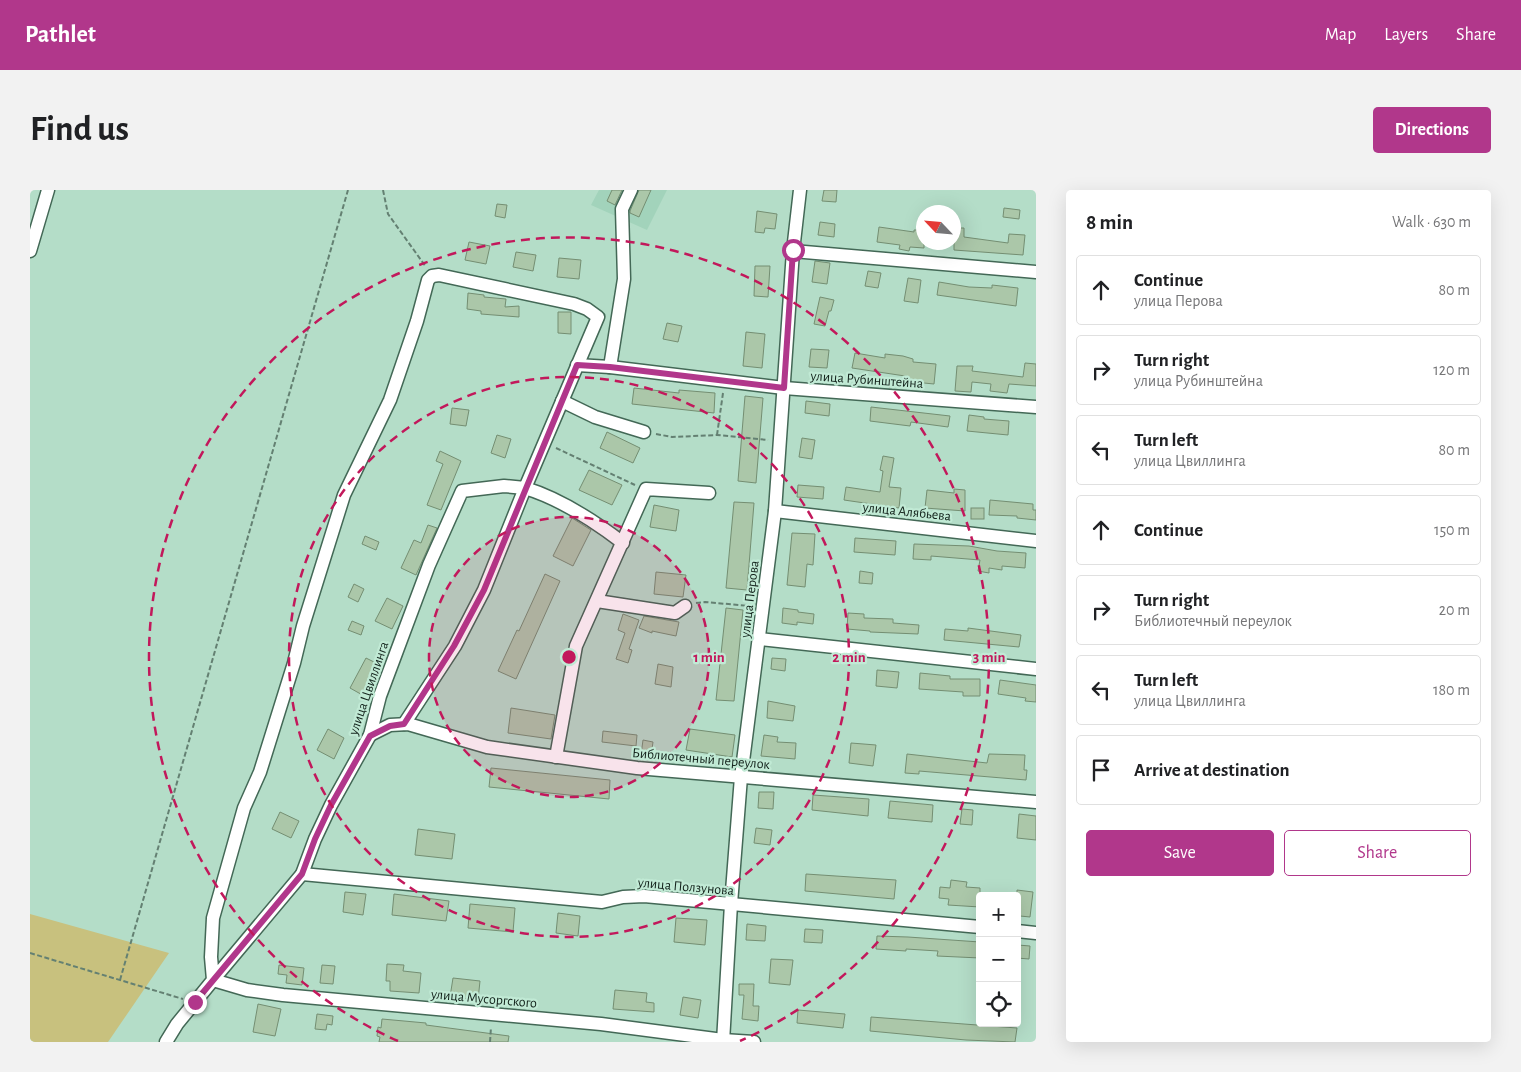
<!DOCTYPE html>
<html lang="en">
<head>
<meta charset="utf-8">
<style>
  :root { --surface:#fff; --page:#f2f2f2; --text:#202124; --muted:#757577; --line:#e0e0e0; --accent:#b1378b }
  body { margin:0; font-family:"Alegreya Sans",sans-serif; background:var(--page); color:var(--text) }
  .controls { position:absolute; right:15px; bottom:15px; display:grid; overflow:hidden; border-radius:5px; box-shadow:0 5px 20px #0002 }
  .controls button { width:45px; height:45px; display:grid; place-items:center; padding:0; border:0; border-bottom:1px solid var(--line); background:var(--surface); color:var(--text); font:25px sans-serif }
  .compass { position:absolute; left:886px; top:15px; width:45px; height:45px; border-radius:50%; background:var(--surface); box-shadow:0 5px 20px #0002; rotate:296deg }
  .stop { position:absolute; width:15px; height:15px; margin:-11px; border:4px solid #b1378b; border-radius:50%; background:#fff }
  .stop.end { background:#b1378b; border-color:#fff; box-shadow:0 1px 5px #0008 }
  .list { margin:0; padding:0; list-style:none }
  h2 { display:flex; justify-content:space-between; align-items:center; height:65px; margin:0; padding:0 20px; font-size:21px }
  h2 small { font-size:16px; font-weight:400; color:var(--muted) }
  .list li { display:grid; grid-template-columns:32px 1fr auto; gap:15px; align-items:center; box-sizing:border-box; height:70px; margin:0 10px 10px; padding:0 10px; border:1px solid var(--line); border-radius:5px }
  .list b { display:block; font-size:19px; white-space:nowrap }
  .list p { margin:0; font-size:16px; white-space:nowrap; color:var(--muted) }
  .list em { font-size:16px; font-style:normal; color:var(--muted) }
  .actions { display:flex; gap:10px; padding:15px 20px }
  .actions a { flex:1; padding:11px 0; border:1px solid var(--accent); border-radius:5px; text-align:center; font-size:18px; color:var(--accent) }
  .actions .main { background:var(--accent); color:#fff }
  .icon { flex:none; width:28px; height:28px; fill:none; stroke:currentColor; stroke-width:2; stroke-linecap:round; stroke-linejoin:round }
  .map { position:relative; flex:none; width:1006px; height:852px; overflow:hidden; border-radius:5px }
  header { display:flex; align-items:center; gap:30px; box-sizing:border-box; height:70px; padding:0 25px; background:var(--accent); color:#fff }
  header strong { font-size:24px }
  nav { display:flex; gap:28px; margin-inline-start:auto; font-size:18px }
  .intro { display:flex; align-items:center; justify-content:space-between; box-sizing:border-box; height:120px; padding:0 30px }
  h1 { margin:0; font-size:35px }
  .button { padding:12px 22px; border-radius:5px; background:var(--accent); color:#fff; font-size:18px; font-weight:700 }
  main { display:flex; gap:30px; padding:0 30px }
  aside { flex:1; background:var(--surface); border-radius:5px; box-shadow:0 5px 20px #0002 }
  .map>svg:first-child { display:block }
</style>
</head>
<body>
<header>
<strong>Pathlet</strong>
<nav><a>Map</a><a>Layers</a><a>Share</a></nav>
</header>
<div class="intro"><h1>Find us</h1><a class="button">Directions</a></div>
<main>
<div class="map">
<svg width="1006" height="852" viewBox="0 0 1006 852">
  <rect width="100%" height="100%" fill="#b4ddc8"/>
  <polygon fill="#a2d3bb" points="569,0 637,0 617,40 561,15"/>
  <polygon fill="#c8c17e" points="0,724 139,763 78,852 0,852"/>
  <g fill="#abc7a9" stroke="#748e72">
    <polygon points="582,0 592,0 585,15 577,11"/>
    <polygon points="609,0 621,0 609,27 600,23 600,21"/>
    <polygon points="794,0 807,0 806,12 792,11"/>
    <polygon points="467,14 477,15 475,28 465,26"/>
    <polygon points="974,18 990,20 989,29 973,27"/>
    <polygon points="727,21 747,24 745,39 735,38 734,43 725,42"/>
    <polygon points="790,32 805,34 804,47 788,45"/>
    <polygon points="849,37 884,42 884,40 894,40 894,58 880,57 879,61 869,59 870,55 847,52"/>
    <polygon points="924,38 934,38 934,47 978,53 979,44 995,45 993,65 924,60"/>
    <polygon points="439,52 460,56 456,74 435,70"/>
    <polygon points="486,62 506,65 503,81 483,77"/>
    <polygon points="529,68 551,70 549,89 527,87"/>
    <polygon points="785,71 800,73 797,94 782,92"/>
    <polygon points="725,76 740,76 738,107 724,106"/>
    <polygon points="838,81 851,83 848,98 835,96"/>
    <polygon points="878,88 891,90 888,113 874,111"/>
    <polygon points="909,92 939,97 962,98 962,95 988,98 986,116 907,105"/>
    <polygon points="438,103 454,105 454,107 476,109 475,117 489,116 489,127 451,124 451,121 437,119"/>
    <polygon points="790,107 804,110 801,121 799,121 795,136 784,134"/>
    <polygon points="528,122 541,122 541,144 528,143"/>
    <polygon points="637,133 652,136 648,152 633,149"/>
    <polygon points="716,142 735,144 732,178 713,176"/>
    <polygon points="781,159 799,160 797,178 779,177"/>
    <polygon points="825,163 855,168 855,164 873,166 883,169 883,172 906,174 904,194 874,191 875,186 822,178"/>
    <polygon points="995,173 1006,174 1006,196 979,194 977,203 960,201 961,194 942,192 941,202 925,201 927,176 943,176 942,181 993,187"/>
    <polygon points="604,198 649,203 649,200 685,203 684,223 602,214"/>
    <polygon points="715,206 733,208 726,293 708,291"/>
    <polygon points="776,211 800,214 799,226 775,223"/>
    <polygon points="841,217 920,226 918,237 881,232 880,236 840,231"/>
    <polygon points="422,218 439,220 436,236 420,234"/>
    <polygon points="939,225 954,227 954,229 979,231 978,245 937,241"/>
    <polygon points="577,242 610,258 603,273 570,258"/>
    <polygon points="467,245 481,249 475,268 461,263"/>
    <polygon points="772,248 785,250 782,269 769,267"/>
    <polygon points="410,261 431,271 411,320 397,315 413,274 406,271"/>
    <polygon points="853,266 864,268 859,297 871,298 869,318 814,310 816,297 850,302 853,281 850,280"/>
    <polygon points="559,280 592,295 582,315 549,300"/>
    <polygon points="768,295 794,297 793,309 767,307"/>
    <polygon points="924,299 935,300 935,321 895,318 897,300 924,303"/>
    <polygon points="960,310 1003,314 1003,320 1006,320 1006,330 987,328 987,326 959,325"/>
    <polygon points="704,312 724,313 717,400 696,398"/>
    <polygon points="624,315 649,320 646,341 620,337"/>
    <rect x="941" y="318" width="13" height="11"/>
    <polygon points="542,328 561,340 543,376 523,366"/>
    <polygon points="398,335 407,338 386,385 371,378 384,350 391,353"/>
    <polygon points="762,343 785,344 783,375 777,374 775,397 757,395"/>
    <polygon points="335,346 349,352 346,360 332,354"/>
    <polygon points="825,348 866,351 865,365 824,362"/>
    <polygon points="884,354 939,356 967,361 996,363 995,378 972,376 972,380 959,378 959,383 948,381 950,370 901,366 901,370 883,369"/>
    <polygon points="830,381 843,383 842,394 829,393"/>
    <polygon points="626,382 656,385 653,407 624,404"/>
    <polygon points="515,384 530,391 486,489 468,481 487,440 489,441"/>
    <polygon points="324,394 334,399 328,412 318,407"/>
    <polygon points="357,408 373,416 362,439 345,431"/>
    <polygon points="696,418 713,420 704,511 686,510"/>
    <polygon points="753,418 768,420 768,422 784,424 783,434 767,432 767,435 752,433"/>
    <polygon points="818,423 834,424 834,428 863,429 863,433 889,435 888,444 840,442 840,441 817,439"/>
    <polygon points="593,424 609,430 599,459 602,460 598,473 586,469 595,443 588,440"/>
    <polygon points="614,426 649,432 646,446 622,441 622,443 609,438"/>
    <polygon points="322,431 334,436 331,445 318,440"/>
    <polygon points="938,438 991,445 989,457 914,450 915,439 938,441"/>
    <polygon points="336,468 352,476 336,507 320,498"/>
    <polygon points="742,468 756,469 755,481 741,479"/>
    <polygon points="628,474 643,477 641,497 625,494"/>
    <polygon points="847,480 869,482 867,498 846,496"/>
    <polygon points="890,483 920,486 920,489 950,489 950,506 933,506 933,502 889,499"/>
    <polygon points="970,490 1006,495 1006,512 995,511 996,508 968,504"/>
    <polygon points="738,511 765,516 763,531 737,528"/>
    <polygon points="481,518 525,525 521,549 478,543"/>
    <polygon points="298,539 314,548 304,569 287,560"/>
    <polygon points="660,539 705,545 702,567 656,560"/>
    <polygon points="573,541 607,545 606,556 572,552"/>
    <polygon points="734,545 748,547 747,552 766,553 765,569 731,566"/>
    <polygon points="613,550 623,552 621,566 611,565"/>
    <polygon points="821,553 846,555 843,576 819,573"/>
    <polygon points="877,564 957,573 959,564 995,565 994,580 997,580 996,590 889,581 889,584 875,583"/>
    <polygon points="461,578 580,590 579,609 459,597"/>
    <polygon points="729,602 744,602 743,619 728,618"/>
    <polygon points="783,605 839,609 838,626 782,620"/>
    <polygon points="860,611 903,615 902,632 858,628"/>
    <polygon points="932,619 943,620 942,635 930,634"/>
    <polygon points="250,622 269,631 261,648 242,639"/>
    <polygon points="989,624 1006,626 1006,650 987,648"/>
    <polygon points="726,638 742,640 740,655 724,653"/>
    <polygon points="388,639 425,644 422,669 385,665"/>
    <polygon points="776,684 866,690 864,709 775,701"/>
    <polygon points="921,690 937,692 936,697 950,698 950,717 918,715 919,709 909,708 910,697 920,698"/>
    <polygon points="987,700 1003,702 1000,727 990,726 990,722 987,721"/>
    <polygon points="315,702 336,704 333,725 313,722"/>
    <polygon points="364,704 419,711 416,731 362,725"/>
    <polygon points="440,714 485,718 483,742 438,738"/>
    <polygon points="528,723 550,726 548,746 526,743"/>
    <polygon points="646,728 677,730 675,755 644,752"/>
    <polygon points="717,734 736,736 735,751 716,750"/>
    <polygon points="775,739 793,740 792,753 774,752"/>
    <polygon points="847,746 878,747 950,752 950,768 907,766 908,761 876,759 876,761 846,759"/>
    <polygon points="988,755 1000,756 999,769 987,768"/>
    <polygon points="741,769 763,770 760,795 739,793"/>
    <polygon points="357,774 374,775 373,781 391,783 389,803 360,801 360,791 356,791"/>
    <polygon points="249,775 274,778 272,795 256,793 257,785 248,784"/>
    <polygon points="292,775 305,776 303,794 290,793"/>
    <polygon points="423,788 450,791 448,810 420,807"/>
    <polygon points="709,794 724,794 723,816 729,816 728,831 712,829 714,805 709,805"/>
    <polygon points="585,800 617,803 616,812 624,813 624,822 583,819"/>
    <polygon points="653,807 671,810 668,828 650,825"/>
    <polygon points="228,814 251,819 245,846 223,842"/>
    <polygon points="768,820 815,824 813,838 767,833"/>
    <polygon points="287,824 303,826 302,835 297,834 296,840 285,839"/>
    <polygon points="841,827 987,838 985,852 936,850 840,841"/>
    <polygon points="352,829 396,833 396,835 479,846 478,852 349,852 350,847 347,846 348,837 351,838"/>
  </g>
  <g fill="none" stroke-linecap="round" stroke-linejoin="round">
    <g stroke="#436856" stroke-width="15">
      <g id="minor">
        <polyline points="0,61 18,0"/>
        <polyline points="763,61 1006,82"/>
        <polyline points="547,175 580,177 754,198 1006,217"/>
        <polyline points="580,177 594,89 592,19 601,0"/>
        <polyline points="532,211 565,227 614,242"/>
        <polyline points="745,321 1006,351"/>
        <polyline points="567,411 645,423 655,416"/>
        <polyline points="729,449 1006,479"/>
        <path d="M374,534l51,-78 29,-56 41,-102c36,11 68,32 98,55"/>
        <polyline points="340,545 360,535 378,534 457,557 607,578 1006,612"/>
        <polyline points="526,567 546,456 616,299 679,303"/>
        <polyline points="272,684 572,712 593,707 614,706 950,737"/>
        <polyline points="987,741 1006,743"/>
        <polyline points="136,852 147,834 183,790 272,684 285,649 301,615 340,545 350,506 365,466 399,375 432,301 474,296 495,298 568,127 557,119 544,114 409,85 402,86 398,90 387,131 360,210 314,305 273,436 264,473 230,582 214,618 183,728 181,767 183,790 217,800 253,805 571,834 693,850 724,852"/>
        <polyline points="693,852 701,714 711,587 745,321 763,61 770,0"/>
      </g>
    </g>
    <g stroke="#648072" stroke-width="2" stroke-dasharray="5 2.5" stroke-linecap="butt">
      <polyline points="353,0 358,24 396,77"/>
      <polyline points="626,244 642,247 687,245 738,250"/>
      <polyline points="687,245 693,203"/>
      <polyline points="526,258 605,295"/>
      <polyline points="666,413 675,412 720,416"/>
      <polyline points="0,763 153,809"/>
      <polyline points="90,790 318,0"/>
      <polyline points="460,852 461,837"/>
    </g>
    <use href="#minor" stroke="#fff" stroke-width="12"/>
  </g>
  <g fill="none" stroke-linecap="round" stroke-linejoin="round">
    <polyline stroke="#b1378b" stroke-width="6" points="165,812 272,684 285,649 301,615 340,546 360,536 374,534 424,456 454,400 547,175 580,177 754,198 763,60"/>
  </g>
  <circle cx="539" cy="467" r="140" fill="#c2185b" fill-opacity=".12"/>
  <g fill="none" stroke="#c2185b" stroke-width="2.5" stroke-dasharray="9 6">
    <circle cx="539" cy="467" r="140"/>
    <circle cx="539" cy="467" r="280"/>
    <path d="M368 851A420 420 0 1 1 710 851"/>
  </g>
  <g text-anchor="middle" stroke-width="4.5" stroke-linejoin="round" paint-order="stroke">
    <g font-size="14" fill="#12211a" stroke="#c1ead5">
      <text transform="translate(837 189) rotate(4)" y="5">улица Рубинштейна</text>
      <text transform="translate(877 321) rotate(6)" y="5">улица Алябьева</text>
      <text transform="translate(719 409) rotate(-83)" y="5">улица Перова</text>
      <text transform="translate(338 498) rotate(-71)" y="5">улица Цвиллинга</text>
      <text transform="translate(671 568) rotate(5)" y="5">Библиотечный переулок</text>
      <text transform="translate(656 696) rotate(5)" y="5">улица Ползунова</text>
      <text transform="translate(454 808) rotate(5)" y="5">улица Мусоргского</text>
    </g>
  </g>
  <circle cx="539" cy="467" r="8" fill="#c2185b" stroke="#c1ead5" stroke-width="2.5"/>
  <g font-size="15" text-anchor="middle" font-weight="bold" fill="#c2185b" stroke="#c1ead5" stroke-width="4.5" stroke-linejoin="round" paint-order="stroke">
    <text x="679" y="472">1 min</text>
    <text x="819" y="472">2 min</text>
    <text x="959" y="472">3 min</text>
  </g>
</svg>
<div class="controls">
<button>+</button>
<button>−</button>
<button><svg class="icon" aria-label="locate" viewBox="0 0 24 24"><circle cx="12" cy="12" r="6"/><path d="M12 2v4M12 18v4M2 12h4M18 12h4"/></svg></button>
</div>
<svg class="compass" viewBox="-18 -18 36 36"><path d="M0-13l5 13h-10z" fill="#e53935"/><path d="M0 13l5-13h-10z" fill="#757577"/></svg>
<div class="stop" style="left:763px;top:60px"></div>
<div class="stop end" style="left:165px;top:812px"></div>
</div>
<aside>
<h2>8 min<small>Walk · 630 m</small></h2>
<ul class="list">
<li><svg class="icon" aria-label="ahead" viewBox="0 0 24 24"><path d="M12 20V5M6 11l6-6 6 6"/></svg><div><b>Continue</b><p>улица Перова</p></div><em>80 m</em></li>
<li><svg class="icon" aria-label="right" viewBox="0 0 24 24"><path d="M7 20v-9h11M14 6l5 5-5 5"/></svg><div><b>Turn right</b><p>улица Рубинштейна</p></div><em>120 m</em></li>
<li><svg class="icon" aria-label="left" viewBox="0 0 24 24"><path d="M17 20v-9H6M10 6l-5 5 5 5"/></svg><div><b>Turn left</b><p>улица Цвиллинга</p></div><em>80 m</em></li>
<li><svg class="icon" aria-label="ahead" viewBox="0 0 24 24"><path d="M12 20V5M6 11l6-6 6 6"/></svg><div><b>Continue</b></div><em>150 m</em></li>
<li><svg class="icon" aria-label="right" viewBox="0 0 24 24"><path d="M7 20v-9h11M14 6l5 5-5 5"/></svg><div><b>Turn right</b><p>Библиотечный переулок</p></div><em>20 m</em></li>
<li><svg class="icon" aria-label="left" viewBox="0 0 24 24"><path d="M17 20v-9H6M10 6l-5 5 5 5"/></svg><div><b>Turn left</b><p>улица Цвиллинга</p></div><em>180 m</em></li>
<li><svg class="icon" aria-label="arrive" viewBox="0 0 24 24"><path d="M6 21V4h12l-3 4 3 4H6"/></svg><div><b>Arrive at destination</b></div></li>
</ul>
<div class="actions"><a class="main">Save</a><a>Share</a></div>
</aside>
</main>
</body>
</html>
